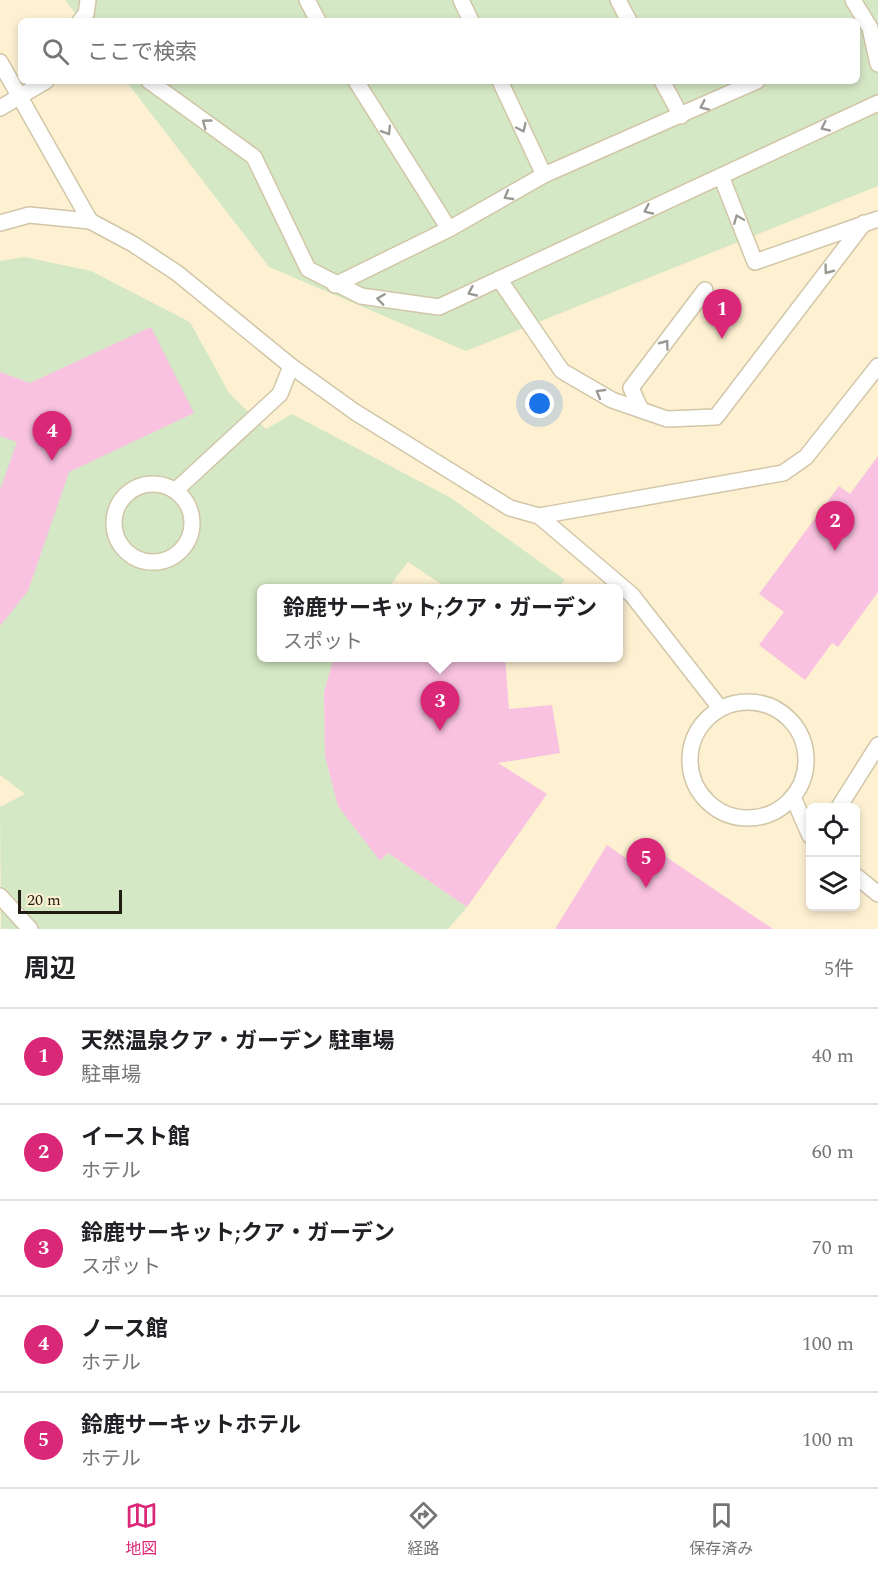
<!DOCTYPE html>
<html lang="ja">
<head>
<meta charset="utf-8">
<style>
  :root { --surface:#fff; --page:#f2f2f2; --text:#202124; --muted:#757577; --line:#e0e0e0; --accent:#db2777 }
  body { margin:0; font-family:Spectral,"Noto Sans JP",serif; background:var(--page); color:var(--text) }
  .controls { position:absolute; right:18px; bottom:18px; display:grid; overflow:hidden; border-radius:9px; box-shadow:0 3px 9px #0003 }
  .controls button { width:54px; height:54px; display:grid; place-items:center; padding:0; border:0; border-bottom:2px solid var(--line); background:var(--surface); color:var(--text); font:30px sans-serif }
  .scale { position:absolute; left:18px; bottom:15px; width:104px; box-sizing:border-box; padding-left:6px; border:3px solid #211d12; border-top:0; font-size:16px; line-height:21px; white-space:nowrap; color:#211d12; -webkit-text-stroke:4px #fdf1d2; paint-order:stroke }
  .you { position:absolute; left:540px; top:404px; width:21px; height:21px; margin:-15px; border:4px solid #fff; border-radius:50%; background:#1a73e8; box-shadow:0 0 0 9px #1a73e833 }
  .badge { display:grid; place-items:center; width:39px; height:39px; border-radius:50%; background:var(--accent); color:#fff; font-size:20px; font-weight:700 }
  .pin { position:absolute; translate:-50% -50px; filter:drop-shadow(0 2px 3px #0008) }
  .pin::after { content:''; position:absolute; top:32px; width:21px; height:18px; background:inherit; clip-path:polygon(0 0,100% 0,50% 100%) }
  .popup { position:absolute; left:257px; top:584px; width:366px; height:78px; box-sizing:border-box; display:grid; place-content:center; border-radius:9px; background:var(--surface); filter:drop-shadow(0 2px 4px #0005); font-size:20px; white-space:nowrap; color:var(--muted) }
  .popup b { font-size:22px; color:var(--text) }
  .popup::after { content:''; position:absolute; left:50%; top:100%; margin-left:-12px; border:12px solid transparent; border-top-color:var(--surface) }
  .list { margin:0; padding:0; list-style:none }
  h2 { display:flex; justify-content:space-between; align-items:center; height:78px; margin:0; padding:0 24px; font-size:26px }
  h2 small { font-size:20px; font-weight:400; color:var(--muted) }
  .list li { display:grid; grid-template-columns:39px 1fr auto; gap:18px; align-items:center; box-sizing:border-box; height:96px; padding:0 24px; border-top:2px solid var(--line) }
  .list b { display:block; font-size:22px; white-space:nowrap }
  .list p { margin:0; font-size:20px; white-space:nowrap; color:var(--muted) }
  .list em { font-size:20px; font-style:normal; color:var(--muted) }
  .icon { flex:none; width:33px; height:33px; fill:none; stroke:currentColor; stroke-width:2; stroke-linecap:round; stroke-linejoin:round }
  .map { position:relative; flex:none; width:878px; height:929px; overflow:hidden }
  .search { position:absolute; background:var(--surface); box-shadow:0 3px 9px #0003; left:18px; right:18px; top:18px; height:66px; display:flex; align-items:center; gap:15px; box-sizing:border-box; padding:0 21px; border-radius:9px; color:var(--muted); font-size:22px }
  .sheet { height:558px; background:var(--surface) }
  nav { display:flex; justify-content:space-around; align-items:center; box-sizing:border-box; height:84px; border-top:2px solid var(--line); background:var(--surface); font-size:16px; color:var(--muted) }
  nav a { display:grid; justify-items:center; gap:3px }
  nav .on { color:var(--accent) }
  .map>svg:first-child { display:block }
</style>
</head>
<body>
<div class="map">
<svg width="878" height="929" viewBox="0 0 878 929">
  <rect width="100%" height="100%" fill="#fdf1d2"/>
  <g fill="#d5e8c5">
    <polygon points="65,0 878,0 878,186 466,351 269,267 126,81 857,81 857,21 81,21"/>
    <polygon points="25,257 91,271 190,322 229,393 266,429 292,414 451,498 565,580 558,588 447,588 408,562 388,588 262,588 262,658 334,658 324,692 325,756 338,805 380,860 388,853 467,907 448,929 1,929 0,807 25,794 0,775 0,261"/>
  </g>
  <g fill="#f8c2e0">
    <polygon points="151,327 194,413 69,472 28,591 0,626 0,490 17,442 0,436 0,372 30,383"/>
    <polygon points="878,456 878,592 838,647 832,643 805,680 759,645 784,612 759,594 839,486 850,494"/>
    <polygon points="334,657 505,657 509,709 552,705 560,753 498,763 547,794 467,907 388,853 380,861 338,806 325,756 324,692"/>
    <polygon points="647,844 773,929 555,929 607,845 633,863"/>
  </g>
  <g fill="none" stroke-linecap="round" stroke-linejoin="round">
    <g stroke="#d1c6a7" stroke-width="18">
      <g id="lane">
        <polyline points="307,0 318,21"/>
        <polyline points="461,0 471,21"/>
        <polyline points="618,0 629,21"/>
        <polyline points="853,0 870,28 878,64"/>
        <polyline points="80,21 86,14 88,0"/>
        <polyline points="0,62 90,221"/>
        <polyline points="149,81 254,157 308,269 361,296 439,307 878,103"/>
        <polyline points="356,81 449,229"/>
        <polyline points="500,81 544,175"/>
        <polyline points="662,81 681,116"/>
        <polyline points="0,108 46,81"/>
        <polyline points="721,176 755,262 878,219"/>
        <polyline points="0,223 29,215 90,221 133,244 177,273 291,366 355,412 510,508 539,516 632,595 720,708"/>
        <polyline points="499,279 562,371 612,400 667,419 716,417 864,223"/>
        <polyline points="335,285 449,229 544,175 757,81"/>
        <polyline points="641,410 631,388 705,290"/>
        <circle cx="153" cy="523" r="39"/>
        <polyline points="176,490 280,394 291,366"/>
        <polyline points="539,516 783,473 806,457 878,366"/>
        <circle cx="748" cy="760" r="58"/>
        <polyline points="793,797 810,836"/>
        <polyline points="839,807 878,745"/>
        <polyline points="856,876 878,894"/>
        <polyline points="0,896 30,929"/>
      </g>
    </g>
    <use href="#lane" stroke="#fff" stroke-width="15"/>
  </g>
  <defs><path id="oneway-chevron" d="M-2-3.5L2.5 0L-2 3.5" fill="none" stroke-width="1.6" stroke-linecap="round" stroke-linejoin="round" transform="scale(1.5)"/></defs>
  <g stroke="#9b9994">
    <use href="#oneway-chevron" transform="translate(704 106) rotate(155)"/>
    <use href="#oneway-chevron" transform="translate(206 123) rotate(-144)"/>
    <use href="#oneway-chevron" transform="translate(825 127) rotate(155)"/>
    <use href="#oneway-chevron" transform="translate(522 128) rotate(65)"/>
    <use href="#oneway-chevron" transform="translate(387 131) rotate(58)"/>
    <use href="#oneway-chevron" transform="translate(508 196) rotate(150)"/>
    <use href="#oneway-chevron" transform="translate(648 210) rotate(155)"/>
    <use href="#oneway-chevron" transform="translate(738 219) rotate(-112)"/>
    <use href="#oneway-chevron" transform="translate(828 270) rotate(127)"/>
    <use href="#oneway-chevron" transform="translate(472 292) rotate(155)"/>
    <use href="#oneway-chevron" transform="translate(381 299) rotate(-172)"/>
    <use href="#oneway-chevron" transform="translate(665 344) rotate(-53)"/>
    <use href="#oneway-chevron" transform="translate(600 393) rotate(-150)"/>
  </g>
</svg>
<div class="controls">
<button><svg class="icon" aria-label="locate" viewBox="0 0 24 24"><circle cx="12" cy="12" r="6"/><path d="M12 2v4M12 18v4M2 12h4M18 12h4"/></svg></button>
<button><svg class="icon" aria-label="layers" viewBox="0 0 24 24"><path d="M12 4l9 5-9 5-9-5zM3 14l9 5 9-5"/></svg></button>
</div>
<div class="scale">20 m</div>
<div class="you"></div>
<div class="pin badge" style="left:722px;top:339px">1</div>
<div class="pin badge" style="left:835px;top:551px">2</div>
<div class="pin badge" style="left:440px;top:731px">3</div>
<div class="popup"><b>鈴鹿サーキット;クア・ガーデン</b>スポット</div>
<div class="pin badge" style="left:52px;top:461px">4</div>
<div class="pin badge" style="left:646px;top:888px">5</div>
<div class="search"><svg class="icon" aria-label="search" viewBox="0 0 24 24"><circle cx="10" cy="10" r="6"/><path d="M15 15l6 6"/></svg>ここで検索</div>
</div>
<section class="sheet">
<h2>周辺<small>5件</small></h2>
<ul class="list">
<li><span class="badge">1</span><div><b>天然温泉クア・ガーデン 駐車場</b><p>駐車場</p></div><em>40 m</em></li>
<li><span class="badge">2</span><div><b>イースト館</b><p>ホテル</p></div><em>60 m</em></li>
<li><span class="badge">3</span><div><b>鈴鹿サーキット;クア・ガーデン</b><p>スポット</p></div><em>70 m</em></li>
<li><span class="badge">4</span><div><b>ノース館</b><p>ホテル</p></div><em>100 m</em></li>
<li><span class="badge">5</span><div><b>鈴鹿サーキットホテル</b><p>ホテル</p></div><em>100 m</em></li>
</ul>
</section>
<nav>
<a class="on"><svg class="icon" aria-label="map" viewBox="0 0 24 24"><path d="M3 6l6-2 6 2 6-2v14l-6 2-6-2-6 2zM9 4v14M15 6v14"/></svg>地図</a>
<a><svg class="icon" aria-label="directions" viewBox="0 0 24 24"><path d="M12 3l9 9-9 9-9-9zM9 14v-3h6M13 9l2 2-2 2"/></svg>経路</a>
<a><svg class="icon" aria-label="saved" viewBox="0 0 24 24"><path d="M7 4h10v16l-5-4-5 4z"/></svg>保存済み</a>
</nav>
</body>
</html>
